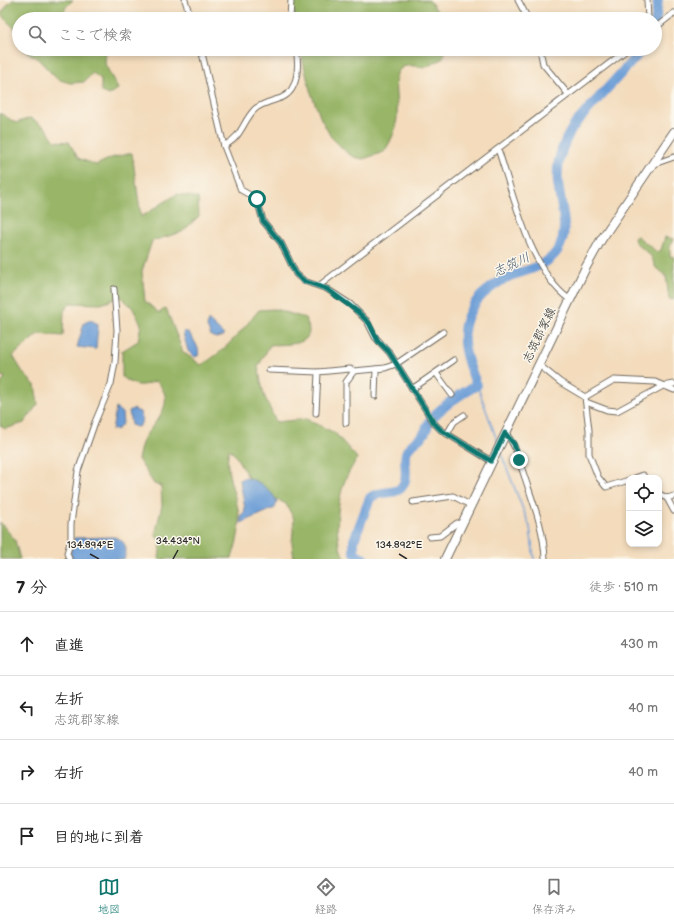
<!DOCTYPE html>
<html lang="ja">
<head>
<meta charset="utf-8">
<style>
  :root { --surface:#fff; --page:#f2f2f2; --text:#222; --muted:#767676; --line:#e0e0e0; --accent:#0f766e }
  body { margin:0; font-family:"Balsamiq Sans","Klee One",sans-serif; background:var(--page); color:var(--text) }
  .controls { position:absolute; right:12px; bottom:12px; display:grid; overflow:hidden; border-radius:8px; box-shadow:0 2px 6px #0003 }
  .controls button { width:36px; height:36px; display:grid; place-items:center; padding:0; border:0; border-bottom:1px solid var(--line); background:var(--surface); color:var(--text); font:20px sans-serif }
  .stop { position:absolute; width:12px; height:12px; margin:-9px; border:3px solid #0f766e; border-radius:50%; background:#fff }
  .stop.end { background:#0f766e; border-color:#fff; box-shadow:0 1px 4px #0008 }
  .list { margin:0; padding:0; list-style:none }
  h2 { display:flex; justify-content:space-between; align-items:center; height:52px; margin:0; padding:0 16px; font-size:17px }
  h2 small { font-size:13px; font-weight:400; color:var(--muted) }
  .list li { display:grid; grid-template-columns:26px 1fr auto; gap:12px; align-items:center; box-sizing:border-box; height:64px; padding:0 16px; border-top:1px solid var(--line) }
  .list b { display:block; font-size:15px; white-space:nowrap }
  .list p { margin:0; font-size:13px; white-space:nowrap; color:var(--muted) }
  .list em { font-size:13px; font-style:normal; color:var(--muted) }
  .icon { flex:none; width:22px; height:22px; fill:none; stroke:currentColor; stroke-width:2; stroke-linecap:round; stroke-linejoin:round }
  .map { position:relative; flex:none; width:674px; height:559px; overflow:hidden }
  .search { position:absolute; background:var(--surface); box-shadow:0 2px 6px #0003; left:12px; right:12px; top:12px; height:44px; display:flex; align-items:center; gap:10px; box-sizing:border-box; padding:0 14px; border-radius:22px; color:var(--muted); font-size:15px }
  .sheet { height:308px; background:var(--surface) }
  nav { display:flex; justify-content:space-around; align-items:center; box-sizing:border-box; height:56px; border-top:1px solid var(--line); background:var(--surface); font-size:11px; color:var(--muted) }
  nav a { display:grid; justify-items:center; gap:2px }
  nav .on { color:var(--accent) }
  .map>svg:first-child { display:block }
</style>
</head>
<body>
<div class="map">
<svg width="674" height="559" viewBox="0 0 674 559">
  <rect width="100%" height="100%" fill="#fbf7ec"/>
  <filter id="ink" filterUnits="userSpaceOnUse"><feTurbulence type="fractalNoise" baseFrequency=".025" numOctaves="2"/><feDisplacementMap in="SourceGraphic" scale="8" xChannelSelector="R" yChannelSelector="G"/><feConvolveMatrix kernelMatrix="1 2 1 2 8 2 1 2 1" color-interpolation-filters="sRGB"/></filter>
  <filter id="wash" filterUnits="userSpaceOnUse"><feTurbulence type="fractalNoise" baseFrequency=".012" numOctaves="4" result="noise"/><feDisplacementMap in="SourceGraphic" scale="16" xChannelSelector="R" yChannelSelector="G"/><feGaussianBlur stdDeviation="0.9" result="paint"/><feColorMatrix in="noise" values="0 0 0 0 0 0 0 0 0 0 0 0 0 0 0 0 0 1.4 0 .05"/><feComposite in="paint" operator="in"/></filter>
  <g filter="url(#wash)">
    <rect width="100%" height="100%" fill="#f3dbbc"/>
    <g fill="#98b567" stroke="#627049">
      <path d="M13,0h60l-7,7 -5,12h-42v15c-5,-8 -12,-11 -18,-20l7,-10z"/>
      <polygon points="292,0 429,0 443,19 295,19"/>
      <polygon points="23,49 101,49 106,51 105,64 118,89 109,95 101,92 101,79 93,73 84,82 70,83 57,79 38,59"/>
      <path d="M300,49h147l-5,10 -18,9c-41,-12 -25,25 -27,49 -1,14 -6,24 -13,35l-21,7 -9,-2 -7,-4 -16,-16 -10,-18 -11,-29z"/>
      <path d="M0,113l16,10 14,-5 15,9 10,14 14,1 9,16 18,7 15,-7 21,-5 9,64 36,-23 21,4 1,18 -17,16 -30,9 -10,30 3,30 14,12 7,-5 17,44 18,13c24,-13 41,-35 58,-55l16,-1 30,9c15,29 -16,26 -35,27l-12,22 6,28 12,27 30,-3 29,14 22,25c-4,8 -10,16 -13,25 -7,20 -11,57 1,76h-51l-2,-16 2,-24 -8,-15 -21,-11 -17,-16 -13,-22 -6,-6c-5,20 5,41 9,60 4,17 -1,33 -6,49l-73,1 2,-17 -6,-7 7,-30 -1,-19 -7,-2 -16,-25c2,-7 3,-17 8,-24 12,-17 31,-34 10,-54 -16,6 -20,6 -34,-4v-26l16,-10 3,-17 -9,-17 -11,-10 -20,7 -31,-1 -6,8 -1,25 -25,-2 -25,22 11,18 11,11 3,19 -14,19 -19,6 -5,-4v-39l5,-9 -5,-1z"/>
      <polygon points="637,236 657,252 661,250 665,237 673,239 670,247 670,256 674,257 674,300 669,299 666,276 656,268 651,256 635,242 634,238"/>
      <polygon points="0,522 15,540 20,559 0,559"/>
    </g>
    <g fill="#6c9dd6" stroke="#4c6480">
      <polygon points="91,320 98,324 96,349 77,347 84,323"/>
      <polygon points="208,320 224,335 223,336 216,338 211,336 207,327"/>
      <path d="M184,331l5,2c4,6 12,16 9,23l-4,1 -6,-6 -5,-18z"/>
      <polygon points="116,408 122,413 123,423 118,429 112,430"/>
      <polygon points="133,409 140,412 142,419 140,426 137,427 131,425 129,411"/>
      <path d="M243,478c12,-1 30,13 34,24l-2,6 -34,15v-8l3,-2 1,-4 -5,-29z"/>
      <path d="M114,537c12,3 14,12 10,22h-52l-2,-6 4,-15z"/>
    </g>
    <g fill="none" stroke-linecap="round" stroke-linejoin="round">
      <g stroke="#6c9dd6" stroke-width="1.5">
        <polyline points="477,385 498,443"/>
        <polyline points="500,451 530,527 534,559"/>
      </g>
      <g stroke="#6c9dd6" stroke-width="10">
        <polyline points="655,26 658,0"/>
        <path d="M365,559l-6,-2 -5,-6v-11l16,-42c9,-8 24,-3 31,-10 9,-11 2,-23 5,-35 3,-9 11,-11 17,-18 4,-4 4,-11 8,-16 13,-14 29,-25 46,-34 -15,-33 -22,-62 5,-90 8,-7 17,-14 28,-19 17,-6 36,-9 47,-25 14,-20 3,-46 1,-68 -2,-22 5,-42 18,-60l67,-74"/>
      </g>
    </g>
  </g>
  <g filter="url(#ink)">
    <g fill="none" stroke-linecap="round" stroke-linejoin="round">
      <g stroke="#71695e" stroke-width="7">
        <g id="street">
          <polyline points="185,0 191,19"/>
          <polyline points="518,0 528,19"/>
          <polyline points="647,0 648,19"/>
          <polyline points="290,19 291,0"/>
          <polyline points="655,28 674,13"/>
          <polyline points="201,49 224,146 241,190 257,199 263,221 281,243 296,274 304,281 327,289 350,304 367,321 375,337 389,352 434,423 441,430 491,461"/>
          <polyline points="540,49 543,64 568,94"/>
          <path d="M224,146c19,-10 18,-24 31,-37 7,-6 17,-8 26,-11 18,-7 18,-33 15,-49"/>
          <path d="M498,149c15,44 32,122 71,150"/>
          <polyline points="654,164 674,157"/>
          <polyline points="320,285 628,49"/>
          <polyline points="538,364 560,382 585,397 589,430 589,454 598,477 606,487 629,480"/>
          <polyline points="269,370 318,372"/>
          <polyline points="436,373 452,395"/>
          <polyline points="412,389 454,360"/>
          <polyline points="375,396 376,369"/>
          <polyline points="585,397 614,380 655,382 674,390"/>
          <polyline points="586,402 607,410 617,411 663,386 674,384"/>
          <polyline points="316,413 318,372 350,369 354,371"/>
          <polyline points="346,423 346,382 354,371 385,368 396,364 443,332"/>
          <path d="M505,433c12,12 14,29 20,45 9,27 19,52 20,81"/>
          <polyline points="447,434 454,422 464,415"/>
          <polyline points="635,478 643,475 644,478"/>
          <polyline points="659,494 667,498 674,511"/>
          <polyline points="667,498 674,496"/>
          <polyline points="413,502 453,496 470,505"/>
          <polyline points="430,537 440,536 457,523 461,524"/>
          <polyline points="69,559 67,553 71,540 71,524 78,471 95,422 111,384 115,362 117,330 114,289"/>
        </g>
      </g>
      <g stroke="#71695e" stroke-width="10">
        <polyline id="primary" points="445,559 586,267 601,240 674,132"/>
      </g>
      <use href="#street" stroke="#fff" stroke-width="5"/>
      <use href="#primary" stroke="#fff" stroke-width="8"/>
    </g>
  </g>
  <g fill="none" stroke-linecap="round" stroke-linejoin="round" filter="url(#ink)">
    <polyline stroke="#0f766e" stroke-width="5" points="257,199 263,221 281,243 296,274 304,281 327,289 358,312 369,323 378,341 389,352 434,423 441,430 491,461 505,433 514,444 519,460"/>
  </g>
  <path fill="none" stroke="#2b2b2b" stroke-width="1.5" d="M90,554l9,5M399,554l8,5M173,559l5,-9"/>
  <g text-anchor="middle" stroke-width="3" stroke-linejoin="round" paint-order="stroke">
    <g font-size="12" fill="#2b2b2b" stroke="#fbf7ec">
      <text transform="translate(539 335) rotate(-64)" y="4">志筑郡家線</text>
    </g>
    <g font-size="13" font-style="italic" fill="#45596f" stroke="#fbf7ec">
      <text transform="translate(511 264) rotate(-25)" y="5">志筑川</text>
    </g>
  </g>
  <g font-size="10" text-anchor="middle" fill="#2b2b2b" stroke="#fbf7ec" stroke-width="3" stroke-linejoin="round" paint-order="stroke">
    <text x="178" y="544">34.434°N</text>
    <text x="90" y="548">134.894°E</text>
    <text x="399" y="548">134.892°E</text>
  </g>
</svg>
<div class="controls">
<button><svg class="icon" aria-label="locate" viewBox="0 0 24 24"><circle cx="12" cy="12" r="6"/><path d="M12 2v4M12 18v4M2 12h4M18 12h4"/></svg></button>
<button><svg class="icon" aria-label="layers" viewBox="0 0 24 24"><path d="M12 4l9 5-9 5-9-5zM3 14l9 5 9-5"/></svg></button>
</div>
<div class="stop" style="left:257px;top:199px"></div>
<div class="stop end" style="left:519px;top:460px"></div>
<div class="search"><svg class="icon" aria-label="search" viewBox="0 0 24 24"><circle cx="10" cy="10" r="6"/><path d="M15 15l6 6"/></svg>ここで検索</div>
</div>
<section class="sheet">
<h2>7 分<small>徒歩 · 510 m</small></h2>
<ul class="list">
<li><svg class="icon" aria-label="ahead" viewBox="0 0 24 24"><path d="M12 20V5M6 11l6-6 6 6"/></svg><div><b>直進</b></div><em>430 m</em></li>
<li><svg class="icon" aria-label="left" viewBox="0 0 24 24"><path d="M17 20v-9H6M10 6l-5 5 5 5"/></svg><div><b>左折</b><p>志筑郡家線</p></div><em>40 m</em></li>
<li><svg class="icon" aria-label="right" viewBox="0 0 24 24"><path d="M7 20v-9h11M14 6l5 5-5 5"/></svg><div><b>右折</b></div><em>40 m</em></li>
<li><svg class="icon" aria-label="arrive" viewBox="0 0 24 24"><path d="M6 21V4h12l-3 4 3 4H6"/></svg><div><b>目的地に到着</b></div></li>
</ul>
</section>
<nav>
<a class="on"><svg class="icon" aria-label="map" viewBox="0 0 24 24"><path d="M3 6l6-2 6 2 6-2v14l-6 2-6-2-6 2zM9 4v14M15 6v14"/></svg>地図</a>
<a><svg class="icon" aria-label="directions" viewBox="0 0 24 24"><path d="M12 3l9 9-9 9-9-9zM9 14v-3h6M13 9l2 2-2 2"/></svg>経路</a>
<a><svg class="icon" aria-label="saved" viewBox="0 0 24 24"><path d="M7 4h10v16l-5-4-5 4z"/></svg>保存済み</a>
</nav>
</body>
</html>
